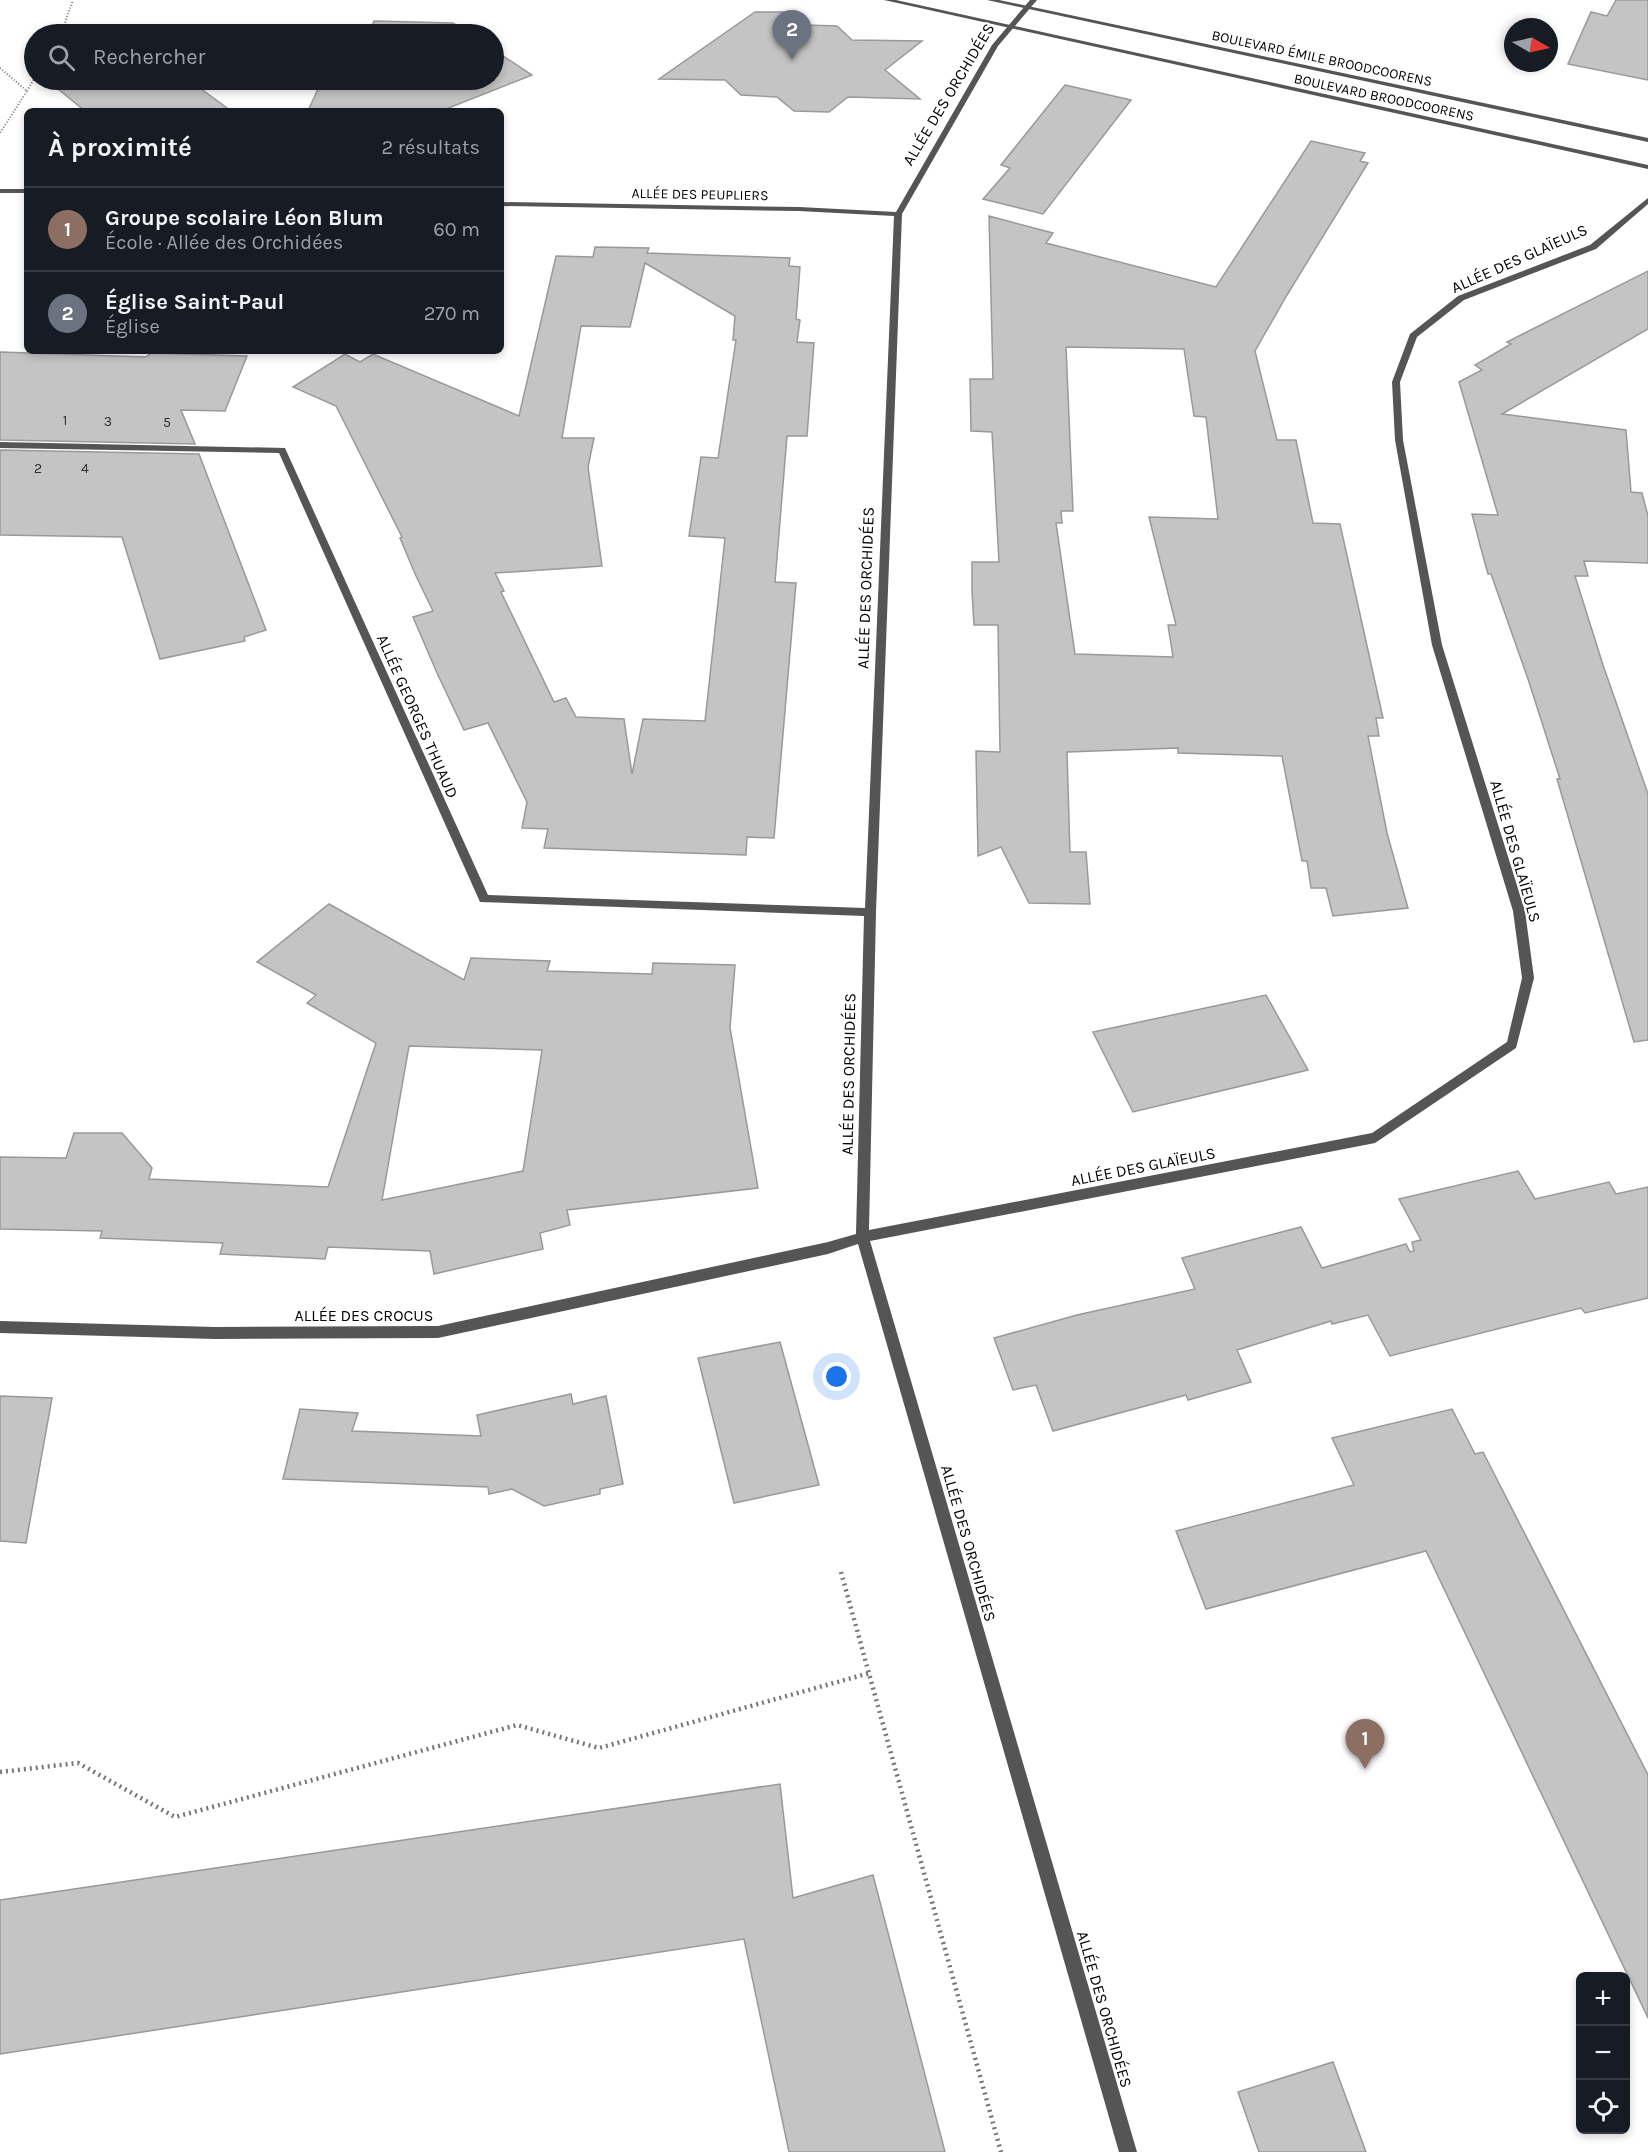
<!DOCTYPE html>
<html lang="fr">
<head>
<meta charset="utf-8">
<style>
  :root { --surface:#171b24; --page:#242831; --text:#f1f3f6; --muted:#9ea1a6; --line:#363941; --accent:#858687 }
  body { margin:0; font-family:Karla,sans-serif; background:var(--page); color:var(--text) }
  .controls { position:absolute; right:18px; bottom:18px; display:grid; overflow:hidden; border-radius:9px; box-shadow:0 3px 9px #0003 }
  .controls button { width:54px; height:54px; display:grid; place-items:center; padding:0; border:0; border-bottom:2px solid var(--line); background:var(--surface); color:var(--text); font:30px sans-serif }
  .compass { position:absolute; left:1504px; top:18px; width:54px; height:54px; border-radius:50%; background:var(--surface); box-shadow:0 3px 9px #0003; rotate:99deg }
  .you { position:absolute; left:837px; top:1377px; width:21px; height:21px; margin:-15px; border:4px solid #fff; border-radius:50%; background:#1a73e8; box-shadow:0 0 0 9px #1a73e833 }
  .badge { display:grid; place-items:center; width:39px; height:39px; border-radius:50%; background:var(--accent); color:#fff; font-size:20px; font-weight:700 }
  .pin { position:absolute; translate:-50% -50px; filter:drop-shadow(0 2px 3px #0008) }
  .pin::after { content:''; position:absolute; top:32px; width:21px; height:18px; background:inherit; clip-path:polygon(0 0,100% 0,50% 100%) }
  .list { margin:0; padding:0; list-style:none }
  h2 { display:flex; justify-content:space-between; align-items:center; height:78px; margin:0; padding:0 24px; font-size:26px }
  h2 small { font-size:20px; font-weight:400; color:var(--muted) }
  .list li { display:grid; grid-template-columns:39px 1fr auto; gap:18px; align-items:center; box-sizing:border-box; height:84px; padding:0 24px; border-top:2px solid var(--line) }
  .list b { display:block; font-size:22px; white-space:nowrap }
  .list p { margin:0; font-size:20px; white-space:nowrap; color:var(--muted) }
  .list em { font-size:20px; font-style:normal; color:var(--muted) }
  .icon { flex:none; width:33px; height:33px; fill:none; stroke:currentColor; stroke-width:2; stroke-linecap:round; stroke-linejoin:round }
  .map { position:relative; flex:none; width:1648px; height:2152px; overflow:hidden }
  .search { position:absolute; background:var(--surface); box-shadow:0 3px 9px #0003; left:24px; top:24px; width:480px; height:66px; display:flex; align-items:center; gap:15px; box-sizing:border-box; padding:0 21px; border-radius:33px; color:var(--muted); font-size:22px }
  .panel { position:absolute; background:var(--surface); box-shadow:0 3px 9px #0003; left:24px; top:108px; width:480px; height:246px; border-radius:9px }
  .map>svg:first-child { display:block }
</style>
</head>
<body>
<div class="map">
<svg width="1648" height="2152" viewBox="0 0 1648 2152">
  <rect width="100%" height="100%" fill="#fff"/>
  <g fill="#c4c4c4" stroke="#999" stroke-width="1.5" fill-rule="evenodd">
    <polygon points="1616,0 1648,0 1648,80 1568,64 1591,12 1607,16"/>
    <polygon points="755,12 792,12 805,25 837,26 852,40 922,41 885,70 920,99 848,97 829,112 794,111 777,97 741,95 725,80 659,79"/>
    <polygon points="374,21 453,23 471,34 341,34 344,27 371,28"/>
    <polygon points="494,50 532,75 441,111 308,111 322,80 494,80"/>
    <polygon points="47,80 189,80 231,111 85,111"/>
    <polygon points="1065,85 1131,100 1043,214 983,199 1010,168 1001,165"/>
    <path d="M1311,141l54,12 -5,8 8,2 -81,132 -32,56 22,89h19l17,83 27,1 43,194h-7l3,18h-11l19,97 21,75 -75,8 -7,-28h-15l-4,-27h-5l-20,-105 -104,-3v-5l-111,4 3,100h16l4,52 -61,-1 -28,-56 -23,9 -2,-105 24,1 -2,-127h-24l-2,-33v-30h27l-7,-130 -21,-1 -1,-52h23l-4,-163 64,17 -7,10 170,44zM1066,347l118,2 10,67 12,1 12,102 -69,-2 27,108h-8l5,32 -98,-3 -19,-131h6l-1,-12h12z"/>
    <path d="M595,247l54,1 -2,5 143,5 -1,8 11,1 -4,52 4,1 -3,22 17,1 -7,93h-20l-12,146 21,1 -22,255 -27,-1 -1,18 -202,-7 4,-19 -26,-1 5,-26 -39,-79 -24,7 -27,-57 -24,-56 20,-6 -17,-35 -16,-38 2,-1 -66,-131 -43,-19 52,-33 15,8 13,-8 146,62 37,-160 37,1zM645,263l90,53 -2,24h3l-18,118 -17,-1 -12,79 36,2 -20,183 -62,-2 -11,55 -8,-55 -48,-2 -10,-19 -12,4 -53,-110 3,-1 -9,-18 107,-7 -14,-99 6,-29h-32l19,-112 49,1z"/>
    <polygon points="1648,271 1648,329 1502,414 1626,430 1631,492 1642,493 1648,516 1648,563 1584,561 1588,576 1575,576 1603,665 1648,794 1648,1040 1634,1042 1557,779 1560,779 1528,679 1491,574 1488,574 1480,545 1472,514 1498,515 1459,382 1482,370 1475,365 1511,344 1507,342"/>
    <polygon points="0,352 146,357 151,353 247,356 225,411 181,410 195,444 0,440"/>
    <polygon points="0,450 199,454 266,630 244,637 245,641 160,659 122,537 0,535"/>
    <path d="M329,904l135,76 7,-22 79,3 -3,10 105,3 1,-11 82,2 -5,63 28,160 -191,22 3,15 -30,8 3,16 -109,25 -4,-23 -102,-4 -3,12 -105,-5 3,-11 -123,-5 2,-7 -102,-2v-72l66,1 8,-25h48l30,35 -3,11 179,8 48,-144 -69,-40 9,-8 -59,-33zM409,1046l133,4 -19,121 -141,29z"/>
    <polygon points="1266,995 1308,1070 1133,1112 1093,1032"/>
    <polygon points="1518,1171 1535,1199 1609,1182 1616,1194 1648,1187 1648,1298 1585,1313 1581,1308 1390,1356 1368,1315 1332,1324 1331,1321 1237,1350 1251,1382 1188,1400 1186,1395 1053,1431 1036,1385 1013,1390 994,1338 1077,1315 1195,1289 1182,1258 1301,1227 1322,1268 1406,1244 1410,1252 1414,1251 1412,1242 1421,1240 1399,1199"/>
    <polygon points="780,1342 819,1485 734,1503 698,1358"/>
    <polygon points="571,1394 573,1404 606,1396 623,1484 600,1489 600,1494 544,1506 512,1489 489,1494 488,1487 283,1479 300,1409 358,1413 352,1431 481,1436 477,1415"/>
    <polygon points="0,1396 52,1398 26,1543 0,1541"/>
    <polygon points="1452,1409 1475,1454 1483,1452 1648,1775 1648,2018 1426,1551 1206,1609 1176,1531 1354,1485 1332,1438"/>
    <polygon points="780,1784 793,1898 873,1875 945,2152 789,2152 744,1939 0,2054 0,1900"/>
    <polygon points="1333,2062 1366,2152 1259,2152 1238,2092"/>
  </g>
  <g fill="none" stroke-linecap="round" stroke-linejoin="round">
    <g stroke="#777" stroke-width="2" stroke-dasharray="1 2" stroke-linecap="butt">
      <polyline points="61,34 73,0"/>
      <polyline points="0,68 27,91 0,133"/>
      <polyline points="27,91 34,79"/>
    </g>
    <g stroke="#777" stroke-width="4.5" stroke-dasharray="2 4" stroke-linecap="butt">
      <polyline points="841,1572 1001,2152"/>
      <polyline points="0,1772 78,1763 175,1817 517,1725 599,1748 870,1673"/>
    </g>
    <g fill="#555" fill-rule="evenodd">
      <polygon points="1030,0 1037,0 998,46 902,214 876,912 869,1230 1372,1133 1507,1042 1522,978 1513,911 1432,645 1395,440 1392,382 1410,334 1458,296 1590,245 1648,198 1648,204 1596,249 1464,300 1417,337 1400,382 1403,440 1442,645 1525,911 1534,978 1516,1048 1375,1143 870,1241 1137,2152 1119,2152 858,1244 828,1254 438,1338 215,1339 0,1333 0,1321 215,1327 438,1326 828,1242 856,1234 864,916 480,902 279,453 0,448 0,442 285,448 488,895 865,908 894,216 799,211 501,206 501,202 799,207 896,212 992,45"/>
      <rect x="0" y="189" width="27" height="4"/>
    </g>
    <g fill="#555" fill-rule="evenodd">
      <polygon points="884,0 896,0 1648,165 1648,169"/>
      <polygon points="987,0 999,0 1648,138 1648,142"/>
    </g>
  </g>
  <g text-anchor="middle" stroke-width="4.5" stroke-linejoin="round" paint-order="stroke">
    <g font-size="14" fill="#000" stroke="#fff">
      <text transform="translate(1322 58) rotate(12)" y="5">BOULEVARD ÉMILE BROODCOORENS</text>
      <text transform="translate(1384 97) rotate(12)" y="5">BOULEVARD BROODCOORENS</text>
      <text transform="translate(700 194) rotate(1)" y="5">ALLÉE DES PEUPLIERS</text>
    </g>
    <g font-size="14" fill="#313131">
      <text x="65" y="425">1</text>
      <text x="108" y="426">3</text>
      <text x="167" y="427">5</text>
      <text x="38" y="473">2</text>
      <text x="85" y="473">4</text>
    </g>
    <g font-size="16" fill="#000" stroke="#fff">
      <text transform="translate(948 94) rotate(-59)" y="6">ALLÉE DES ORCHIDÉES</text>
      <text transform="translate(1519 258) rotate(-24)" y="6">ALLÉE DES GLAÏEULS</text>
      <text transform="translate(865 588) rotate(-88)" y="6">ALLÉE DES ORCHIDÉES</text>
      <text transform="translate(418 716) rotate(66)" y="6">ALLÉE GEORGES THUAUD</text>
      <text transform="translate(1516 851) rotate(74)" y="6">ALLÉE DES GLAÏEULS</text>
      <text transform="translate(848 1074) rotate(-89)" y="6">ALLÉE DES ORCHIDÉES</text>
      <text transform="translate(1143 1166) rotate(-11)" y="6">ALLÉE DES GLAÏEULS</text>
      <text x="364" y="1321">ALLÉE DES CROCUS</text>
      <text transform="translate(969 1543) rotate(74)" y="6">ALLÉE DES ORCHIDÉES</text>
      <text transform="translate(1105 2009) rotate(74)" y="6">ALLÉE DES ORCHIDÉES</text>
    </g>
  </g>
</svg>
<div class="controls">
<button>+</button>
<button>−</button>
<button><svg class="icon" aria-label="locate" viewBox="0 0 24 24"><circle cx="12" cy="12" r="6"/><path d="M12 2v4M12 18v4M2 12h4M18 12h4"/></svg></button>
</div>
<svg class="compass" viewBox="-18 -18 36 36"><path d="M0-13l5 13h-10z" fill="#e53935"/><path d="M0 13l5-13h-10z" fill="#9ea1a6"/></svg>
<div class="you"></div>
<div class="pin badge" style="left:1365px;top:1769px;background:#8d6e63">1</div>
<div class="pin badge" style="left:792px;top:60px;background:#6b7280">2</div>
<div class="search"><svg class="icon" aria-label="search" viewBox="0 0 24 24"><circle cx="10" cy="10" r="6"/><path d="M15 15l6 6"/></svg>Rechercher</div>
<section class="panel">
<h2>À proximité<small>2 résultats</small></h2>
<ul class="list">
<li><span class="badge" style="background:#8d6e63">1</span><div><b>Groupe scolaire Léon Blum</b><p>École · Allée des Orchidées</p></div><em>60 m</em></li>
<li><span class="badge" style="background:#6b7280">2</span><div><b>Église Saint-Paul</b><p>Église</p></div><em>270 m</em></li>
</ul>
</section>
</div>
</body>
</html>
